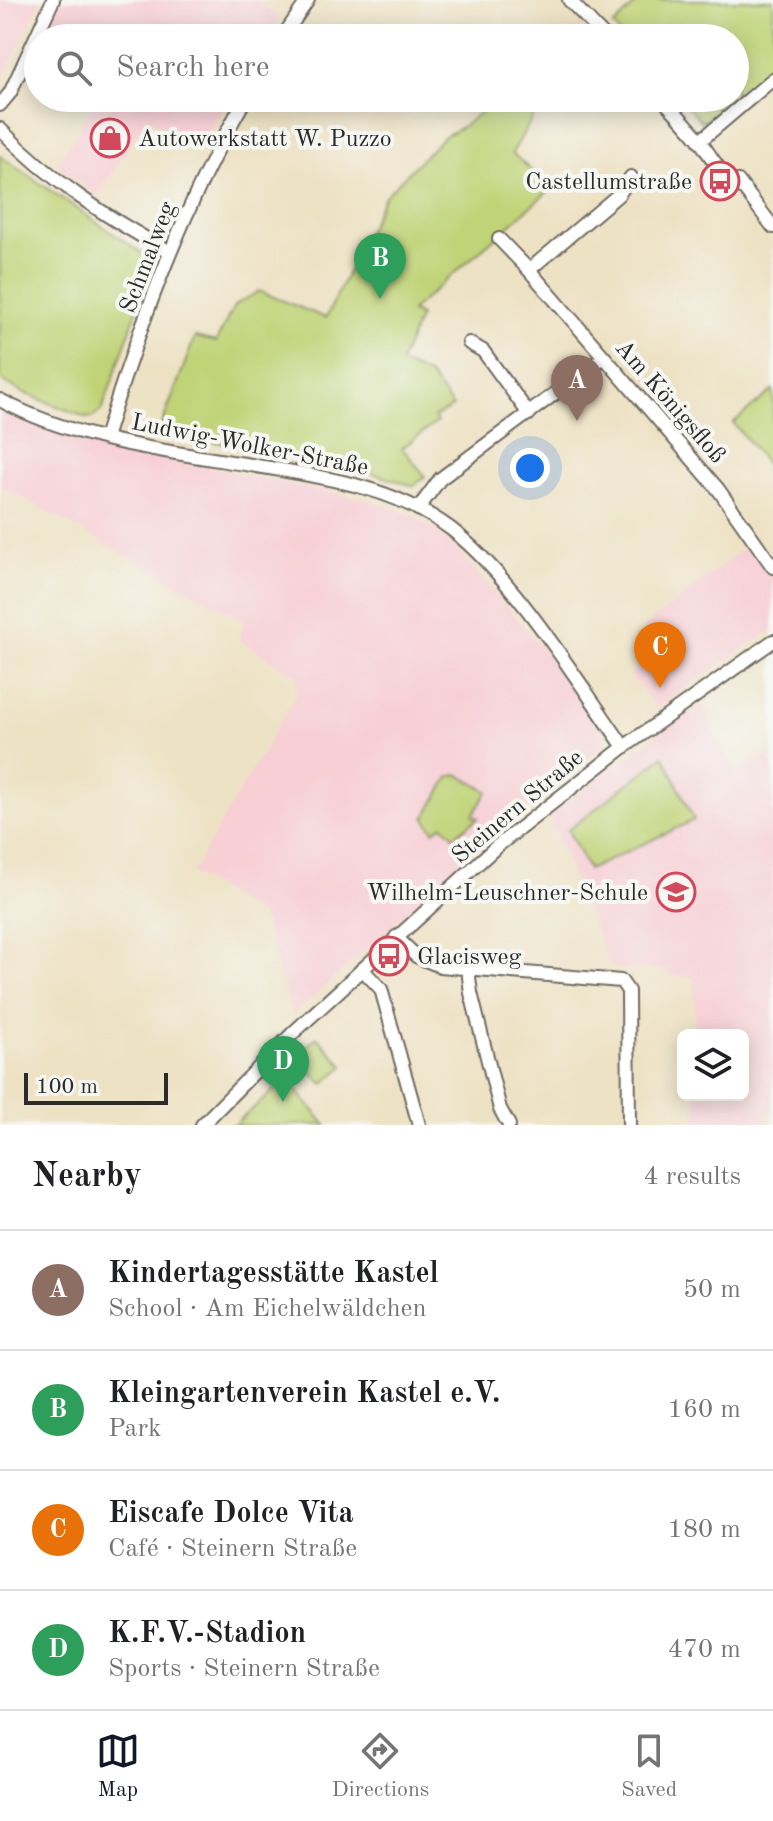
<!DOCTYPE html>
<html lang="en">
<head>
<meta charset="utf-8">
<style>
  :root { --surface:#fff; --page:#f6f6f6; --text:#202124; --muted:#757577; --line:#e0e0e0; --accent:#111827 }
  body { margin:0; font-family:"Old Standard TT",serif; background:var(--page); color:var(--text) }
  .controls { position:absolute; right:24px; bottom:24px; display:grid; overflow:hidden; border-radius:12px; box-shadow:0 4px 20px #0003 }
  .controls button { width:72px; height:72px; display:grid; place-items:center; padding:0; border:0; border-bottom:2px solid var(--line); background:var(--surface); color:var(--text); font:40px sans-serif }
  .scale { position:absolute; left:24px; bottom:20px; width:144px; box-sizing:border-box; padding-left:8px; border:4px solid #2b2b2b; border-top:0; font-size:22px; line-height:28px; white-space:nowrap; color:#2b2b2b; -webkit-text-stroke:6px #f6f6f2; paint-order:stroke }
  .you { position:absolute; left:530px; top:468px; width:28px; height:28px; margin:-20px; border:6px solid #fff; border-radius:50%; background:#1a73e8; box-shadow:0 0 0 12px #1a73e833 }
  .badge { display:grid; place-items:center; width:52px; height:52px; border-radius:50%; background:var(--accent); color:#fff; font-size:26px; font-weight:700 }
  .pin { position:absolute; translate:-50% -66px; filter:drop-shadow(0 2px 4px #0008) }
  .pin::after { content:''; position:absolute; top:42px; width:28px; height:24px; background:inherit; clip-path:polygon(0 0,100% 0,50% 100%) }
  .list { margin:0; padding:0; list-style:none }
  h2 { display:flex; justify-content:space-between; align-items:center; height:104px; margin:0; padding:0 32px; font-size:34px }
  h2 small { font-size:26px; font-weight:400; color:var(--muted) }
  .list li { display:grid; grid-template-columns:52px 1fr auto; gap:24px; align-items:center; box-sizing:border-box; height:120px; padding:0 32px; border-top:2px solid var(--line) }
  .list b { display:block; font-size:30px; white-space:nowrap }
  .list p { margin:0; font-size:26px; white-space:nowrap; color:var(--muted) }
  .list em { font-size:26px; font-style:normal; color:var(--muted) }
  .icon { flex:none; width:44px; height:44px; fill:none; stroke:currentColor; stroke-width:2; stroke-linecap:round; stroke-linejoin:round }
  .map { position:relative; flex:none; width:773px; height:1125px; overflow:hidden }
  .search { position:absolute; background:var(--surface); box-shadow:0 4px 20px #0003; left:24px; right:24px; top:24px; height:88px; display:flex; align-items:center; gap:20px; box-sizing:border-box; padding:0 28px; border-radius:44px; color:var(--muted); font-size:30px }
  .sheet { height:584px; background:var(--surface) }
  nav { display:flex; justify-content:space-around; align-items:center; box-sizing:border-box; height:112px; border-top:2px solid var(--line); background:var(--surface); font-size:22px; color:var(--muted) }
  nav a { display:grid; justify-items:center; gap:4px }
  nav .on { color:var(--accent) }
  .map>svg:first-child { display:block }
</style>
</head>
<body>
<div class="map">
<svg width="773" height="1125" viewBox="0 0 773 1125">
  <rect width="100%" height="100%" fill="#f6f6f2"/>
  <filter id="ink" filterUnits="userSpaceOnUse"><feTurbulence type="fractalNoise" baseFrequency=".0125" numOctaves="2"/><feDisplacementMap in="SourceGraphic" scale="16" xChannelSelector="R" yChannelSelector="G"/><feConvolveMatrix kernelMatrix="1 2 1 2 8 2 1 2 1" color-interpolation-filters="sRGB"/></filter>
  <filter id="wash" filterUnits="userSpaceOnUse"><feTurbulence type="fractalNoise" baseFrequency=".006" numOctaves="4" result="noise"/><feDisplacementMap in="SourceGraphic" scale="32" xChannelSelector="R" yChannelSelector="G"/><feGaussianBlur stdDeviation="1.8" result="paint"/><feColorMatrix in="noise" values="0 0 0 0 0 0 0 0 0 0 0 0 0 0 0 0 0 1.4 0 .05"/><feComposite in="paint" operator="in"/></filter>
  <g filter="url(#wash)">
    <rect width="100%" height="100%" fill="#eee2c5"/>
    <g fill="#f7cfd5">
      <polygon points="0,0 41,0 0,84"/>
      <polygon points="61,0 255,0 280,18 267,38 42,38"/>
      <polygon points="97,98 229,98 199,150 147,117 98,196 57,165"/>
      <polygon points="0,411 78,441 346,495 389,506 414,517 438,532 459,551 547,654 607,737 600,750 535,797 293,1015 261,915 192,873 297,693 297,676 239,640 244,621 0,485"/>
      <polygon points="749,544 773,578 773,630 689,685 657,709 630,674 662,649 644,627"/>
      <polygon points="700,703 735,770 773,754 773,1112 765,1116 768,1125 695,1125 695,1095 743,1095 743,1035 695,1035 694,977 670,976 669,970 611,968 548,815"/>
    </g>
    <g fill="#c0d376" stroke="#767f50" stroke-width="2">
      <polygon points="640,0 773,0 773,67 717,115 711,115 702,122 679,98 735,98 735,38 624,38 613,26"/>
      <polygon points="497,98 544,98 512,153 551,189 411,311 420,316 400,363 429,375 453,407 434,417 437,422 402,448 425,476 414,486 349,466 159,432 195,337 216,342 234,306 259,291 326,318 384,197 443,137 465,125"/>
      <polygon points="0,156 149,258 150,274 102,410 93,417 87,418 24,393 0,379"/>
      <polygon points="773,390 773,472 733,423"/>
      <polygon points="664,756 694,820 588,870 568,830"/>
      <polygon points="457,774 488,791 473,815 478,818 454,836 443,825 434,831 425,818 449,777"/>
      <polygon points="317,1037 344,1066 323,1084 296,1056"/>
      <polygon points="287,1079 326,1125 234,1125"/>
    </g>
  </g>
  <g filter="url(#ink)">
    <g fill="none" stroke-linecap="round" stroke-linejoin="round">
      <g stroke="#6f6b61" stroke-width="16">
        <g id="minor">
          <polyline points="569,0 606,38"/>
          <polyline points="282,38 308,0"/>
          <path d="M662,98c12,14 27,28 38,43 13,18 21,35 41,47"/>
          <polyline points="0,105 10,93 53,0"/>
          <path d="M0,129c50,51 107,89 170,123"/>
          <polyline points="700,141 773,79"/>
          <polyline points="631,177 618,195 529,270 718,489 773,567"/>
          <polyline points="738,181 773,227"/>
          <polyline points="499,239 529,270"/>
          <polyline points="469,343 483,351 529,414"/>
          <path d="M0,400c78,42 171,52 257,66 67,11 138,21 194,63 65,51 125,150 173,218"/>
          <path d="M105,438c36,-117 79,-234 141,-340"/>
          <polyline points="418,509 440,479 604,357"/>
          <polyline points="396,937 416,956 440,966 621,981 628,991 629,1125"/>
          <polyline points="362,969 381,989 419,1125"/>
          <polyline points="468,969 471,993 500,1109 509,1125"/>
          <polyline points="202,1125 294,1032 496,847 624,747 773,641"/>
        </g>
      </g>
      <use href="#minor" stroke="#fff" stroke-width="12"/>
    </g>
  </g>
  <defs>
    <g id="shop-ring" transform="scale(2)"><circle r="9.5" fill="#f6f6f2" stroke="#d1495b" stroke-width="1.5"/><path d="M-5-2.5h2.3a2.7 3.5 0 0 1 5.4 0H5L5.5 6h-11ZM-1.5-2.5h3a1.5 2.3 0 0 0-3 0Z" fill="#d1495b"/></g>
    <g id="bus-ring" transform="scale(2)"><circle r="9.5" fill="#f6f6f2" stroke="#d1495b" stroke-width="1.5"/><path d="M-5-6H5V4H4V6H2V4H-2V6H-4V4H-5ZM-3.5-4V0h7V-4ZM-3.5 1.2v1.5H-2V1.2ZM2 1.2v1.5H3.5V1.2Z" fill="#d1495b"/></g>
    <g id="school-ring" transform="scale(2)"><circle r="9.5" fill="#f6f6f2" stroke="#d1495b" stroke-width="1.5"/><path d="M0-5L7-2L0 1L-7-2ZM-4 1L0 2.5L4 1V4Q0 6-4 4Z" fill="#d1495b"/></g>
  </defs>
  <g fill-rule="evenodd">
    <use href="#shop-ring" x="110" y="138"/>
    <use href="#bus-ring" x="720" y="181"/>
    <use href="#school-ring" x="676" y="892"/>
    <use href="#bus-ring" x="389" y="956"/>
  </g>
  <g text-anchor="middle" stroke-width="8" stroke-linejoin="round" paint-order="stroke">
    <g font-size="24" fill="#2b2b2b" stroke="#f6f6f2" text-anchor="start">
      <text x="138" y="146">Autowerkstatt W. Puzzo</text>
      <text x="692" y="189" text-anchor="end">Castellumstraße</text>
      <text x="648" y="900" text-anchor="end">Wilhelm-Leuschner-Schule</text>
      <text x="417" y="964">Glacisweg</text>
    </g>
    <g font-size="24" fill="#2b2b2b" stroke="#f6f6f2">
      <text transform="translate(147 257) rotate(-69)" y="8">Schmalweg</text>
      <text transform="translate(671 401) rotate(49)" y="8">Am Königsfloß</text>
      <text transform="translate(250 444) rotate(11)" y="8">Ludwig-Wolker-Straße</text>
      <text transform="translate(517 806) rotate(-40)" y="8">Steinern Straße</text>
    </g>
  </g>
</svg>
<div class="controls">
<button><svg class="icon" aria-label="layers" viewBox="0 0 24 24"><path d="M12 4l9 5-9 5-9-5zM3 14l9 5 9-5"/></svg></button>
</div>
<div class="scale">100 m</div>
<div class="you"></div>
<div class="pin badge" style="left:577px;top:421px;background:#8d6e63">A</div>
<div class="pin badge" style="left:380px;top:299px;background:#2e9e5b">B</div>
<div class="pin badge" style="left:660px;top:688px;background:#e8710a">C</div>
<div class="pin badge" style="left:283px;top:1102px;background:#2e9e5b">D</div>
<div class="search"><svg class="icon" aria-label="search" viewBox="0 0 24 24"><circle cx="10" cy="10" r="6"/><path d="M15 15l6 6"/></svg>Search here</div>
</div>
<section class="sheet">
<h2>Nearby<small>4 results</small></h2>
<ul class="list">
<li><span class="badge" style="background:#8d6e63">A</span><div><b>Kindertagesstätte Kastel</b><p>School · Am Eichelwäldchen</p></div><em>50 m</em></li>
<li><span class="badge" style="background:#2e9e5b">B</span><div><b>Kleingartenverein Kastel e.V.</b><p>Park</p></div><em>160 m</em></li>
<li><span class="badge" style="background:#e8710a">C</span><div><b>Eiscafe Dolce Vita</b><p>Café · Steinern Straße</p></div><em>180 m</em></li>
<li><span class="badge" style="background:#2e9e5b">D</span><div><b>K.F.V.-Stadion</b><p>Sports · Steinern Straße</p></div><em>470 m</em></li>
</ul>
</section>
<nav>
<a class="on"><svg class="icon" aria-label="map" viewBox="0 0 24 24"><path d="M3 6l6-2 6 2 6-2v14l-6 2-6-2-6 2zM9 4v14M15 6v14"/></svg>Map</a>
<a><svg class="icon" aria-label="directions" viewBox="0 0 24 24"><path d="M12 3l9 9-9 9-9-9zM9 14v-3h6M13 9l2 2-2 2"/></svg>Directions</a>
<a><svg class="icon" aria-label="saved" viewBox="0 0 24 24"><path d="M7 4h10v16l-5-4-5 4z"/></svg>Saved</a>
</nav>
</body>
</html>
